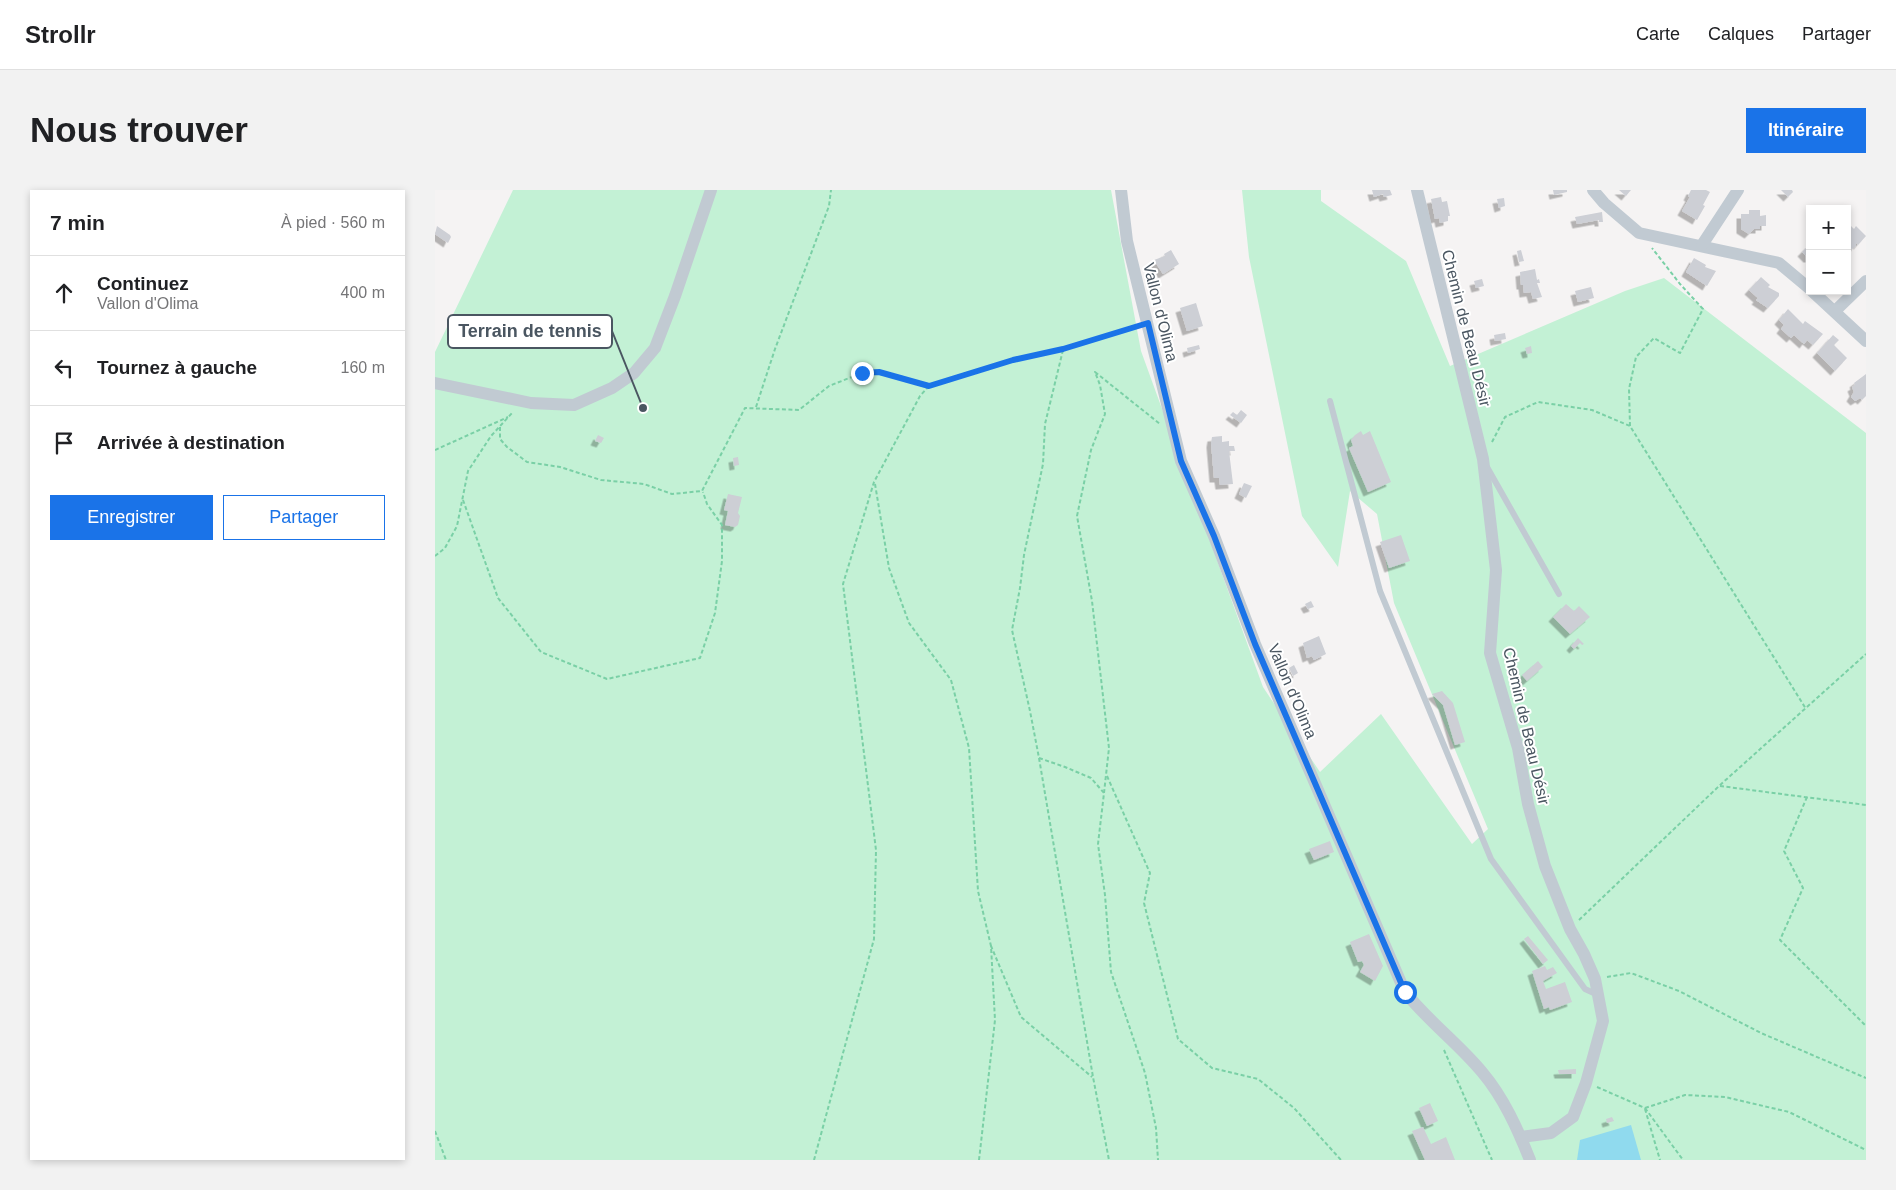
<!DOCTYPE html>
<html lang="fr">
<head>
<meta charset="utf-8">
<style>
  :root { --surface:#fff; --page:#f2f2f2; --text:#202124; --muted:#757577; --line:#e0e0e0; --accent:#1a73e8 }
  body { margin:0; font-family:Arial,sans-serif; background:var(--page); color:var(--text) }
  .controls { position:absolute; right:15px; top:15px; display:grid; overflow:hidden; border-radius:0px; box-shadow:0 2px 8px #0003 }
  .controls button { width:45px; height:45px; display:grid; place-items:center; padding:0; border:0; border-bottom:1px solid var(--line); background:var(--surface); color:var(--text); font:25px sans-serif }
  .stop { position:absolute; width:15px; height:15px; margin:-11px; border:4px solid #1a73e8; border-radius:50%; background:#fff }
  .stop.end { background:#1a73e8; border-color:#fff; box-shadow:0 1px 5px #0008 }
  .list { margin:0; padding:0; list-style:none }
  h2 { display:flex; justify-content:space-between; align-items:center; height:65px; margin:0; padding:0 20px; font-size:21px }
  h2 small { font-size:16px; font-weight:400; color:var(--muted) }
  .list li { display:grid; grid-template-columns:32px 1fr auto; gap:15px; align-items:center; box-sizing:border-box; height:75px; padding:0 20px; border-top:1px solid var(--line) }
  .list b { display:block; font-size:19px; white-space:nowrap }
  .list p { margin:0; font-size:16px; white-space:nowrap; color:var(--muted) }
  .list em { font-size:16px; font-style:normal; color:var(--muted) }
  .actions { display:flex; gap:10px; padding:15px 20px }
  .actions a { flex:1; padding:11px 0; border:1px solid var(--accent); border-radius:0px; text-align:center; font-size:18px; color:var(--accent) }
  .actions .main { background:var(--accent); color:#fff }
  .icon { flex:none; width:28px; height:28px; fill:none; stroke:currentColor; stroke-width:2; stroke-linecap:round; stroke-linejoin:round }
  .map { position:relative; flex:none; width:1431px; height:970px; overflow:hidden; border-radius:0px }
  header { display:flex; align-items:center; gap:30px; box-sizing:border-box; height:70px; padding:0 25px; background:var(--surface); border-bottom:1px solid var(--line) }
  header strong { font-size:24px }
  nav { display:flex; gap:28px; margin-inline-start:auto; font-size:18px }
  .intro { display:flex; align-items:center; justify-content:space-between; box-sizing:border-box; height:120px; padding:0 30px }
  h1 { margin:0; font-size:35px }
  .button { padding:12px 22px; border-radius:0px; background:var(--accent); color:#fff; font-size:18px; font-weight:700 }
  main { display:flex; gap:30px; padding:0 30px }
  aside { flex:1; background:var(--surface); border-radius:0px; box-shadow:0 2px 8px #0003 }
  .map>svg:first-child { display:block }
</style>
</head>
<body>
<header>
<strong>Strollr</strong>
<nav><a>Carte</a><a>Calques</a><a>Partager</a></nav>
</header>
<div class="intro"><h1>Nous trouver</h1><a class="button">Itinéraire</a></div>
<main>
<aside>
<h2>7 min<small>À pied · 560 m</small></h2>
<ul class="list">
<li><svg class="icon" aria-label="ahead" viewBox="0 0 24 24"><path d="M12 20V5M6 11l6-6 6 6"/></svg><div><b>Continuez</b><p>Vallon d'Olima</p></div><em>400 m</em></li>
<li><svg class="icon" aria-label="left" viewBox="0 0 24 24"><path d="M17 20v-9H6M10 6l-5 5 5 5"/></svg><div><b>Tournez à gauche</b></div><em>160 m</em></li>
<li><svg class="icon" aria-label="arrive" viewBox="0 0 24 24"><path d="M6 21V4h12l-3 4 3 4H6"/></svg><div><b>Arrivée à destination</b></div></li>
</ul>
<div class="actions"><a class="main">Enregistrer</a><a>Partager</a></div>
</aside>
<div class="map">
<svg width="1431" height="970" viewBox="0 0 1431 970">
  <defs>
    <filter id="shadow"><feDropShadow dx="-4.5" dy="4.5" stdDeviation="0" flood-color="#0004"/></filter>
  </defs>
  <rect width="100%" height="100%" fill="#f5f3f3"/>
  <polygon fill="#c3f1d5" points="78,0 676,0 706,161 828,497 885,582 946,524 1037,654 1053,639 959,413 942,324 915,301 903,377 867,326 814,67 807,0 886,0 886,11 971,71 1015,176 1190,101 1229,88 1431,243 1431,970 0,970 0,162"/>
  <polygon fill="#90daee" points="1196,935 1206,970 1142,970 1145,950"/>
  <g fill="#cdcfd5" filter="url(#shadow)">
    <polygon points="937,0 955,0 957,5 949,7 948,4 939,7"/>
    <polygon points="1118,0 1132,0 1132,2 1119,5"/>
    <polygon points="1184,0 1196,0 1191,6"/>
    <polygon points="1256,0 1271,0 1275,2 1268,15 1270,16 1262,30 1247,21 1255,7 1253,6"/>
    <polygon points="1346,0 1357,0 1358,2 1353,7"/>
    <polygon points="1006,7 1007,12 1012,11 1015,26 1013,26 1013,31 1005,33 1004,28 1000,29 996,9"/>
    <polygon points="1069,8 1070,16 1064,18 1062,9"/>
    <polygon points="1314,20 1325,20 1325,26 1331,25 1331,36 1325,36 1325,39 1319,39 1314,44 1306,39 1306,24 1314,24"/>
    <polygon points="1167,22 1168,32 1164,32 1164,30 1142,34 1140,27"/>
    <polygon points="1415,35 1419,39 1421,36 1431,46 1423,55 1421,53 1421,56 1417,59 1412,56 1412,37"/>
    <polygon points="2,36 15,45 16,47 13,53 0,44"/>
    <polygon points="1375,54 1375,68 1373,68 1367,62"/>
    <polygon points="736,60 744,74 728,84 719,70 730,66 729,64"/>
    <polygon points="1086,60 1089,71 1084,72 1082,61"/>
    <polygon points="1259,68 1271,75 1270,77 1281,81 1272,96 1251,82"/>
    <polygon points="1100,79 1102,90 1104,89 1105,93 1102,93 1107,107 1098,109 1096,102 1089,103 1088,95 1086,95 1085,82"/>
    <polygon points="1326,87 1335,95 1333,97 1344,103 1344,106 1333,118 1321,110 1323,108 1314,100"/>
    <polygon points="1047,89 1049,96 1041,98 1039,91"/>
    <polygon points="1156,97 1159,108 1143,112 1140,101"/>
    <polygon points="761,113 768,136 752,141 745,118"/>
    <polygon points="1353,119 1368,134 1370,131 1388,144 1378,155 1372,150 1369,154 1359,145 1356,148 1346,139 1349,135 1344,130"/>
    <polygon points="1070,143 1071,149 1060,151 1059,145"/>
    <polygon points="1398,145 1404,150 1399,155 1412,168 1400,181 1382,163"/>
    <polygon points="764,155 765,159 753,163 752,158"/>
    <polygon points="1096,156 1097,163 1092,164 1090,158"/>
    <polygon points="1431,184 1431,206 1427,210 1425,208 1420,211 1416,207 1419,202 1417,197 1420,195 1419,193"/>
    <polygon points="806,220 812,225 806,233 795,225 798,222 802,225"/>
    <polygon points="926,241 928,245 935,241 956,292 933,302 914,258 918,256 916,250 920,245"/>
    <polygon points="163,245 169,248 166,253 160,251"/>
    <polygon points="787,246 787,252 794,251 794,256 799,256 800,261 794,261 798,294 785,295 784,288 779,288 776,253 777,247"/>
    <polygon points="303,267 304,275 299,276 298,268"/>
    <polygon points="809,293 817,296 811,308 804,304"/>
    <polygon points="293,304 307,307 303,323 305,326 303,335 300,337 290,335 293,321 289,320"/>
    <polygon points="966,345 975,371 954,378 945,352"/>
    <polygon points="876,411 879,417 873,419 870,414"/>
    <polygon points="1131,414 1139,421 1144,416 1155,427 1135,444 1118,427"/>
    <polygon points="884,446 891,464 879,470 877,466 872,468 868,453"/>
    <polygon points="1143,448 1149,454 1147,455 1145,453 1139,459 1136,456"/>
    <polygon points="1103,471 1108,477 1092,491 1087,485"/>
    <polygon points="859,475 863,483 858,486 854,478"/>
    <polygon points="1007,501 1018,513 1030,552 1020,555 1008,515 997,504"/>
    <polygon points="895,651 899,662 879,670 874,659"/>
    <polygon points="934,744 948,776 940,791 925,782 929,775 927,771 923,772 915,752"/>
    <polygon points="1093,746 1113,770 1108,774 1089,749"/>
    <polygon points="1110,776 1112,780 1118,777 1122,783 1108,791 1111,799 1130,792 1137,812 1115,820 1114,817 1109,819 1097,781"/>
    <polygon points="1141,879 1141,884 1124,884 1123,880"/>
    <polygon points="995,913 1003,931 992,936 984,918"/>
    <polygon points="1177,927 1179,931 1172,933 1171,929"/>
    <polygon points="988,937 996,954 1011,947 1020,970 990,970 977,941"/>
  </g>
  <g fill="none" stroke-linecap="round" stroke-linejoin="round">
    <g stroke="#7ad0a6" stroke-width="2" stroke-dasharray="4 2.5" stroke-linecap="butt">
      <polyline points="628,160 610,234 608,274 589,365 585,398 577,440 595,521 604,568 630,577 656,588 669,603 663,654 670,705 676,782 710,883 721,938 723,970"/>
      <polyline points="321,217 340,159 394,16 396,0"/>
      <polyline points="1195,236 1194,199 1201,167 1219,148 1245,163 1268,119 1245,94 1217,58"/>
      <polyline points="65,237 65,249 72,257 92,272 125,277 166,290 209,294 237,304 267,301 310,218 364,220 394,196 427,183 444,182 494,196"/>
      <polyline points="1057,252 1070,227 1103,212 1157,220 1195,236 1371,519"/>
      <polyline points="0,260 73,227"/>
      <polyline points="440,294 454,378 474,433 516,490 534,558 543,701 556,756"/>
      <polyline points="28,310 63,408 106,462 172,489 265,468 280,423 287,371 287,335 272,314 268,302"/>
      <polyline points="0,366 10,358 22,336 33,281 56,246 77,223"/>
      <polyline points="604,568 658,887 674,970"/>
      <polyline points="672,586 715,683 709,713 743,849 777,878 823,889 859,918 906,970"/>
      <polyline points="1285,596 1431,615"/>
      <polyline points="669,603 674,558 657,411 642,326 656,260 670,224 665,195 660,182 725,234"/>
      <polyline points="1372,607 1349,661 1368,698 1345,750 1431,836"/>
      <polyline points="1144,730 1284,596 1431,464"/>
      <polyline points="1172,787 1196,783 1244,801 1326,843 1431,888"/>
      <polyline points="1009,860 1057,970"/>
      <polyline points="1162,897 1210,918"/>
      <polyline points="1210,918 1250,905 1290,907 1354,922 1431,960"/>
      <polyline points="1210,918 1248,970"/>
      <polyline points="1210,919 1225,970"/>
      <polyline points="0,941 11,970"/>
      <polyline points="379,970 439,749 441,660 408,394 439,292 485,206 494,196 578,170 628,159 701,137"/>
      <polyline points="544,970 560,830 556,756 586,827 657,887"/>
    </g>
    <g stroke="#c1cad2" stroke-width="6">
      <polyline points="895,211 945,401 1056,669 1150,799 1163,805"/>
      <polyline points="1052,277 1124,404"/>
    </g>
    <g stroke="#c1cad2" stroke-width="12">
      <path d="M686,0l6,51 54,220 33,75 41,108 150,348c23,29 54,52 77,80 22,26 36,58 48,88"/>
      <polyline points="982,0 1048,269 1061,380 1055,463 1083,558 1093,614 1110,676 1135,739 1149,764 1160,789 1168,831 1151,893 1138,927 1116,943 1086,947"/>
      <polyline points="1158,0 1169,13 1204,43 1344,73 1375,99"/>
      <polyline points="1267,55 1303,0"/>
      <polyline points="1377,101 1431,151"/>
      <polyline points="1400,121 1431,91"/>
      <polyline points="0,193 96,213 139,215 177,198 199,183 220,158 240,106 276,0"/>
    </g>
  </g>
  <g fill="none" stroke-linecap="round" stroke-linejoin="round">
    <polyline stroke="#1a73e8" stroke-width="6" points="427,183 444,182 494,196 578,170 628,159 713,133 746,271 779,346 820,454 970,802"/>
  </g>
  <g text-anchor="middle" stroke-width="4" stroke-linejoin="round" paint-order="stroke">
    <g font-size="16" fill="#4a5661" stroke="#fff">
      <text transform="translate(726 122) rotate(76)" y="6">Vallon d'Olima</text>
      <text transform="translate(1032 138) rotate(76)" y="6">Chemin de Beau Désir</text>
      <text transform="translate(858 501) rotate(67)" y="6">Vallon d'Olima</text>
      <text transform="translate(1092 536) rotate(77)" y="6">Chemin de Beau Désir</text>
    </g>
  </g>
  <path fill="none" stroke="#4a5661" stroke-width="2" d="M208 218L177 141"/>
  <circle fill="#4a5661" stroke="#fff" stroke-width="2" cx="208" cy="218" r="5"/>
  <rect fill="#fff" stroke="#4a5661" stroke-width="2" x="13" y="125" width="164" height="33" rx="5"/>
  <g font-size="18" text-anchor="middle" font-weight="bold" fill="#4a5661">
    <text x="95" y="147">Terrain de tennis</text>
  </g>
</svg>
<div class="controls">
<button>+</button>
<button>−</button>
</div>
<div class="stop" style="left:970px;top:802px"></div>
<div class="stop end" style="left:427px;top:183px"></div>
</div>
</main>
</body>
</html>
